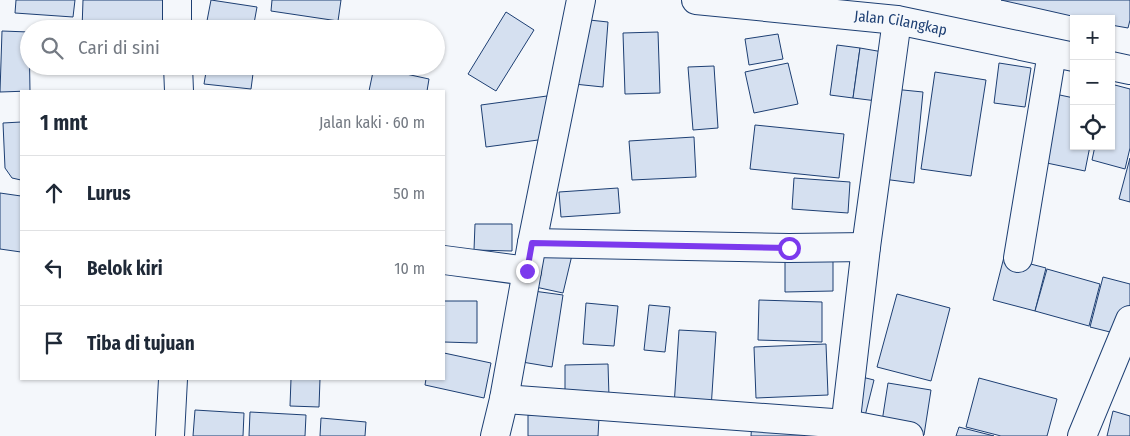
<!DOCTYPE html>
<html lang="id">
<head>
<meta charset="utf-8">
<style>
  :root { --surface:#fff; --page:#f6f6f7; --text:#1f2937; --muted:#747a83; --line:#e0e1e3 }
  body { margin:0; font-family:"Fira Sans Condensed",sans-serif; background:var(--page); color:var(--text) }
  .controls { position:absolute; right:15px; top:15px; display:grid; overflow:hidden; border-radius:0px; box-shadow:0 1px 4px #0004 }
  .controls button { width:45px; height:45px; display:grid; place-items:center; padding:0; border:0; border-bottom:1px solid var(--line); background:var(--surface); color:var(--text); font:25px sans-serif }
  .stop { position:absolute; width:15px; height:15px; margin:-11px; border:4px solid #7c3aed; border-radius:50%; background:#fff }
  .stop.end { background:#7c3aed; border-color:#fff; box-shadow:0 1px 5px #0008 }
  .list { margin:0; padding:0; list-style:none }
  h2 { display:flex; justify-content:space-between; align-items:center; height:65px; margin:0; padding:0 20px; font-size:21px }
  h2 small { font-size:16px; font-weight:400; color:var(--muted) }
  .list li { display:grid; grid-template-columns:32px 1fr auto; gap:15px; align-items:center; box-sizing:border-box; height:75px; padding:0 20px; border-top:1px solid var(--line) }
  .list b { display:block; font-size:19px; white-space:nowrap }
  .list em { font-size:16px; font-style:normal; color:var(--muted) }
  .icon { flex:none; width:28px; height:28px; fill:none; stroke:currentColor; stroke-width:2; stroke-linecap:round; stroke-linejoin:round }
  .map { position:relative; flex:none; width:1130px; height:436px; overflow:hidden }
  .search { position:absolute; background:var(--surface); box-shadow:0 1px 4px #0004; left:20px; top:20px; width:425px; height:55px; display:flex; align-items:center; gap:12px; box-sizing:border-box; padding:0 18px; border-radius:28px; color:var(--muted); font-size:19px }
  .panel { position:absolute; background:var(--surface); box-shadow:0 1px 4px #0004; left:20px; top:90px; width:425px; height:290px; border-radius:0px }
  .map>svg:first-child { display:block }
</style>
</head>
<body>
<div class="map">
<svg width="1130" height="436" viewBox="0 0 1130 436">
  <rect width="100%" height="100%" fill="#f4f7fb"/>
  <g fill="#d5e0f0" stroke="#1d3f73">
    <polygon points="16,0 75,0 73,17 15,13"/>
    <polygon points="83,0 164,0 163,29 82,29"/>
    <polygon points="211,0 257,7 253,29 206,26"/>
    <polygon points="272,0 341,0 338,21 271,11"/>
    <polygon points="1001,0 1130,0 1130,20 1128,28 1111,25 1111,19 1085,19"/>
    <polygon points="506,12 534,30 496,91 468,74"/>
    <polygon points="580,19 608,22 603,87 574,84"/>
    <polygon points="2,31 29,32 30,91 0,92"/>
    <polygon points="658,32 660,93 625,94 623,33"/>
    <polygon points="778,34 783,59 749,65 745,39"/>
    <polygon points="837,45 860,48 853,98 830,95"/>
    <polygon points="860,48 883,52 877,101 853,98"/>
    <polygon points="788,63 798,104 754,113 745,72"/>
    <polygon points="999,63 1031,68 1025,107 994,103"/>
    <polygon points="207,66 254,66 251,89 204,84"/>
    <polygon points="714,66 718,128 693,130 688,67"/>
    <polygon points="374,67 429,79 427,91 369,91"/>
    <polygon points="935,72 986,80 971,176 921,169"/>
    <polygon points="1111,84 1130,89 1130,148 1125,169 1092,160 1095,146 1111,146"/>
    <polygon points="893,89 923,92 914,183 883,179"/>
    <polygon points="1055,94 1074,98 1074,146 1090,146 1085,171 1042,162"/>
    <polygon points="547,96 553,138 486,147 481,105"/>
    <polygon points="21,122 21,180 12,178 5,168 3,123"/>
    <polygon points="755,125 844,134 839,178 750,169"/>
    <polygon points="694,137 696,177 632,180 629,141"/>
    <polygon points="1130,158 1130,202 1119,199"/>
    <polygon points="794,178 850,182 848,213 792,209"/>
    <polygon points="618,188 620,213 561,217 559,192"/>
    <polygon points="0,193 21,196 21,252 0,249"/>
    <polygon points="475,224 512,224 512,251 474,250"/>
    <polygon points="540,248 572,255 563,293 531,286"/>
    <polygon points="785,252 833,252 833,291 785,292"/>
    <polygon points="1004,257 1046,268 1035,311 993,300"/>
    <polygon points="1047,269 1100,284 1089,326 1035,311"/>
    <polygon points="1103,277 1130,284 1130,305 1122,335 1090,327"/>
    <polygon points="526,290 563,295 552,367 516,361"/>
    <polygon points="897,294 950,308 931,381 877,367"/>
    <polygon points="759,300 822,302 822,342 758,340"/>
    <polygon points="444,301 477,301 477,343 444,342"/>
    <polygon points="586,303 618,306 614,346 583,344"/>
    <polygon points="649,305 670,307 665,352 644,350"/>
    <polygon points="679,330 716,332 711,409 674,406"/>
    <polygon points="826,344 828,395 756,398 754,347"/>
    <polygon points="444,353 491,363 484,398 425,385 426,379 444,379"/>
    <polygon points="608,364 609,397 565,397 565,365"/>
    <polygon points="862,377 874,380 864,420 852,417"/>
    <polygon points="979,378 1057,399 1047,436 1001,436 966,427"/>
    <polygon points="291,379 320,379 319,407 290,406"/>
    <polygon points="888,383 931,390 924,435 881,428"/>
    <polygon points="195,410 244,413 243,436 193,436"/>
    <polygon points="1113,411 1130,416 1130,436 1107,436"/>
    <polygon points="250,412 306,415 305,436 249,436"/>
    <polygon points="528,415 599,417 598,436 528,436"/>
    <polygon points="321,418 366,422 365,436 320,436"/>
    <polygon points="752,421 820,428 819,436 751,436"/>
    <polygon points="959,427 994,436 956,436"/>
  </g>
  <g fill="none" stroke-linecap="round" stroke-linejoin="round">
    <g stroke="#1d3f73" stroke-width="30">
      <g id="minor">
        <polyline points="177,0 177,29"/>
        <polyline points="178,66 179,91"/>
        <polyline points="532,243 789,248 866,247"/>
        <polyline points="1018,258 1052,53"/>
        <polyline points="444,260 527,271"/>
        <polyline points="504,399 846,424 909,436"/>
        <polyline points="170,436 173,379"/>
        <polyline points="495,436 504,399 532,243 581,0"/>
        <polyline points="844,436 866,247 897,20"/>
        <polyline points="1082,436 1130,320"/>
      </g>
    </g>
    <g stroke="#1d3f73" stroke-width="30">
      <g id="tertiary">
        <path id="s1" d="M696,0l201,20 177,37"/>
        <polyline points="1111,66 1130,70"/>
      </g>
    </g>
    <use href="#minor" stroke="#f4f7fb" stroke-width="28"/>
    <use href="#tertiary" stroke="#f4f7fb" stroke-width="28"/>
  </g>
  <g fill="none" stroke-linecap="round" stroke-linejoin="round">
    <polyline stroke="#7c3aed" stroke-width="6" points="527,271 532,243 789,248"/>
  </g>
  <g text-anchor="middle" stroke-width="4" stroke-linejoin="round" paint-order="stroke">
    <g font-size="15" fill="#1d3f73" stroke="#f4f7fb">
      <text dy="5" stroke="none"><textPath href="#s1" startOffset="206">Jalan Cilangkap</textPath></text>
    </g>
  </g>
</svg>
<div class="controls">
<button>+</button>
<button>−</button>
<button><svg class="icon" aria-label="locate" viewBox="0 0 24 24"><circle cx="12" cy="12" r="6"/><path d="M12 2v4M12 18v4M2 12h4M18 12h4"/></svg></button>
</div>
<div class="stop" style="left:789px;top:248px"></div>
<div class="stop end" style="left:527px;top:271px"></div>
<div class="search"><svg class="icon" aria-label="search" viewBox="0 0 24 24"><circle cx="10" cy="10" r="6"/><path d="M15 15l6 6"/></svg>Cari di sini</div>
<section class="panel">
<h2>1 mnt<small>Jalan kaki · 60 m</small></h2>
<ul class="list">
<li><svg class="icon" aria-label="ahead" viewBox="0 0 24 24"><path d="M12 20V5M6 11l6-6 6 6"/></svg><div><b>Lurus</b></div><em>50 m</em></li>
<li><svg class="icon" aria-label="left" viewBox="0 0 24 24"><path d="M17 20v-9H6M10 6l-5 5 5 5"/></svg><div><b>Belok kiri</b></div><em>10 m</em></li>
<li><svg class="icon" aria-label="arrive" viewBox="0 0 24 24"><path d="M6 21V4h12l-3 4 3 4H6"/></svg><div><b>Tiba di tujuan</b></div></li>
</ul>
</section>
</div>
</body>
</html>
